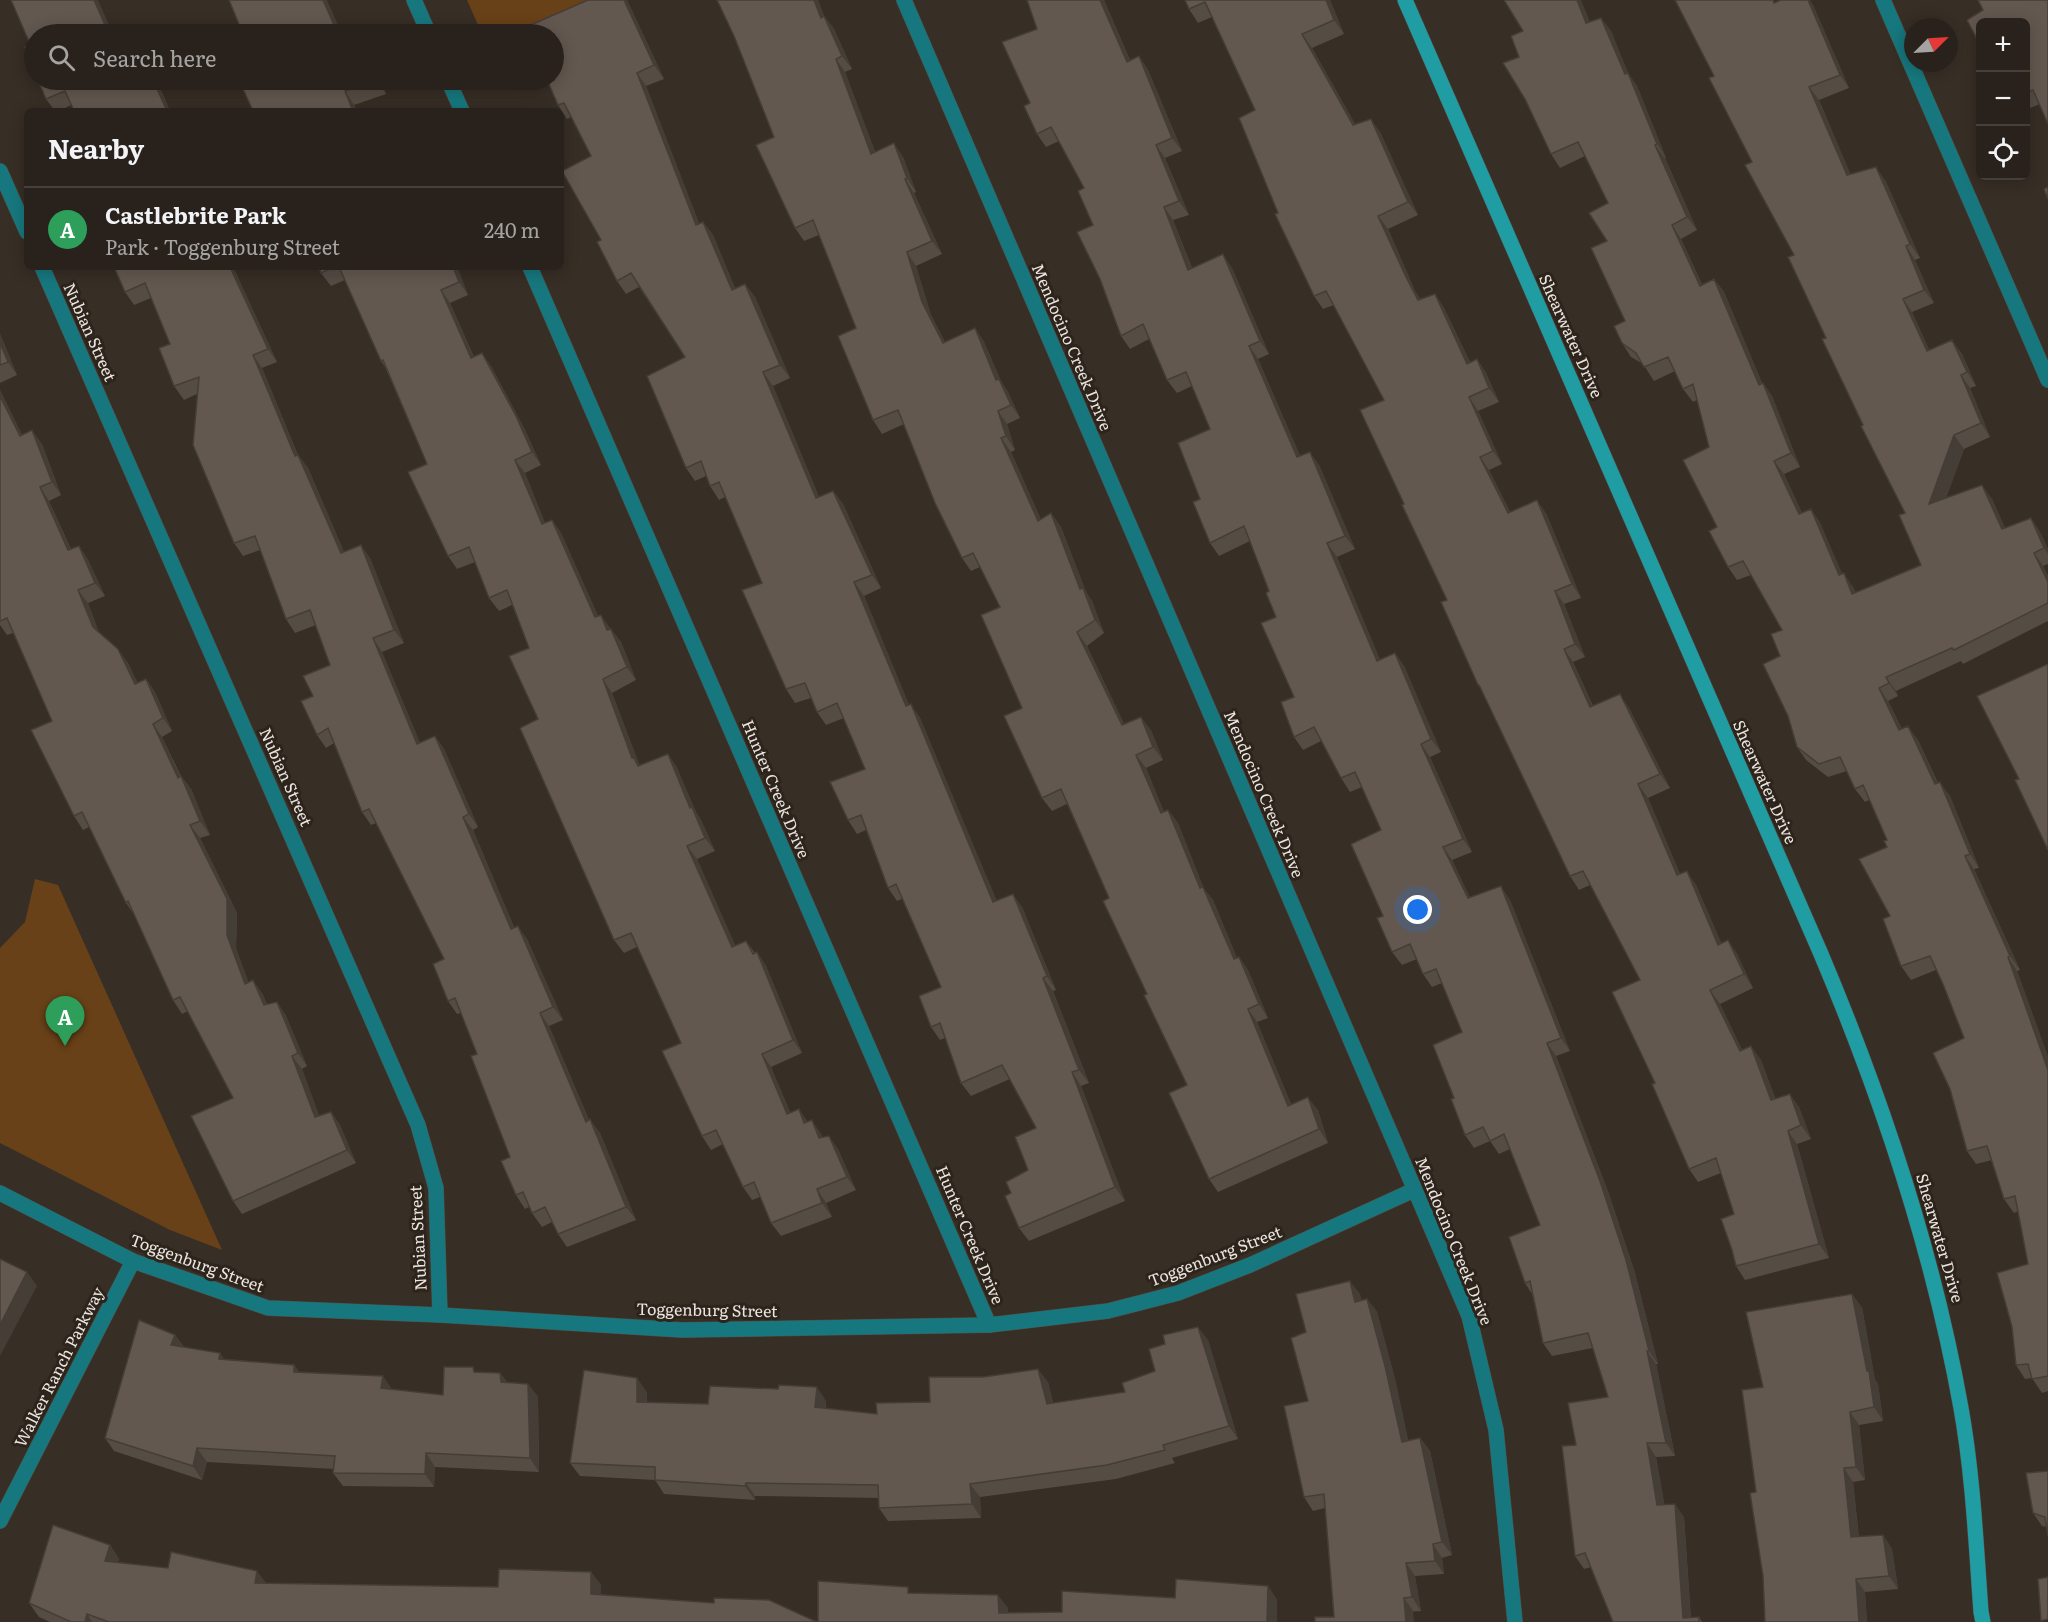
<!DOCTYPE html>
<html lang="en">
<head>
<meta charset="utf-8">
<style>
  :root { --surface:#29221c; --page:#312a25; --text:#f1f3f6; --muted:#a5a4a3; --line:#453f3b; --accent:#b45309 }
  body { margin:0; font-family:Literata,serif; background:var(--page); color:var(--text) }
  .controls { position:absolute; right:18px; top:18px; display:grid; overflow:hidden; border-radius:9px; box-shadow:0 3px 15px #0003 }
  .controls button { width:54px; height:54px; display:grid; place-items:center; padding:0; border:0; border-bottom:2px solid var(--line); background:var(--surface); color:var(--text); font:30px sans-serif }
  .compass { position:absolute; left:1904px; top:18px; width:54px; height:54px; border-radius:50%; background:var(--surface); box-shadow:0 3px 15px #0003; rotate:66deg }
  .you { position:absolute; left:1418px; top:910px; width:21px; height:21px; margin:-15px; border:4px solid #fff; border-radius:50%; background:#1a73e8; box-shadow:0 0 0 9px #1a73e833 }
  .badge { display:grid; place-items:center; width:39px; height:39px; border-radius:50%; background:var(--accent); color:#fff; font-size:20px; font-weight:700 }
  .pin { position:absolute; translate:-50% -50px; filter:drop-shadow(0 2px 3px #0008) }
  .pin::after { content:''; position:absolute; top:32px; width:21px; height:18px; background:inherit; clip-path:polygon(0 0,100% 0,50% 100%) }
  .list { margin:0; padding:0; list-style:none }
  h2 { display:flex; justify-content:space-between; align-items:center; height:78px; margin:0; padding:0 24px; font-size:26px }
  h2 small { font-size:20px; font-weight:400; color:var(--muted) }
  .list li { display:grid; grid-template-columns:39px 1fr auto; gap:18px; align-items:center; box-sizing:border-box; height:84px; padding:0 24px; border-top:2px solid var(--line) }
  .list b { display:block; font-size:22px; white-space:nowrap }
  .list p { margin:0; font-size:20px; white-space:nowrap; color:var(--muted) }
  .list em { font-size:20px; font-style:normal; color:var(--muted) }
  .icon { flex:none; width:33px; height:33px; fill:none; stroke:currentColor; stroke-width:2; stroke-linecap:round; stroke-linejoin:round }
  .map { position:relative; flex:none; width:2048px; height:1622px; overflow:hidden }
  .search { position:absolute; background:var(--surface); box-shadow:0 3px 15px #0003; left:24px; top:24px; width:540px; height:66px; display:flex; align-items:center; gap:15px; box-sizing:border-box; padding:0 21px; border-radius:33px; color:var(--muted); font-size:22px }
  .panel { position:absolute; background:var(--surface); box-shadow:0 3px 15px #0003; left:24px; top:108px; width:540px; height:162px; border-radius:9px }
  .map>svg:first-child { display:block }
</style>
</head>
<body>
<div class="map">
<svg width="2048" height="1622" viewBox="0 0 2048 1622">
  <rect width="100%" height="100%" fill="#372e25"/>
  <g fill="#694118">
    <polygon points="467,0 609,0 529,34 482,34"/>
    <polygon points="35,879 58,885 222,1250 170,1230 0,1143 0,948 25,922"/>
  </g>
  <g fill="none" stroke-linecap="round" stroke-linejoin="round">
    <g stroke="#544b43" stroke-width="16">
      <g id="street">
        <polyline points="414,0 429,34"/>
        <polyline points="904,0 1469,1316 1496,1430 1515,1622"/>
        <polyline points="1883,0 2048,380"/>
        <polyline points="448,80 462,111"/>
        <polyline points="0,171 27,232"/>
        <polyline points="42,267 418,1125 436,1188 440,1315"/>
        <polyline points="530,267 989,1325"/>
        <polyline points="0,1193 133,1261 268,1308 440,1315 682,1330 989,1325 1108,1311 1178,1293 1250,1265 1414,1190"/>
        <polyline points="0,1521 133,1261"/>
      </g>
    </g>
    <g stroke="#544b43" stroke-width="16">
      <path id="secondary" d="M1405,0l416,954c62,147 112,297 140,454 12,67 15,136 20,204l2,10"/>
    </g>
    <use href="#street" stroke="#16787e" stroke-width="15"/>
    <use href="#secondary" stroke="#209ca3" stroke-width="15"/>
  </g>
  <g fill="#554c44">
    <polygon points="588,0 627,0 664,79 646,86 699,224 703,222 713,235 735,288 745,284 755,297 790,378 773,386 819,497 833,491 843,504 881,588 864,596 909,705 920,718 996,901 1022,907 1056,990 1053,991 1089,1083 1081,1086 1125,1201 1029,1241 1019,1228 1011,1193 1028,1170 1036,1128 1010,1079 971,1096 961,1083 945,1038 940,1040 931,1027 941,987 902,899 897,901 888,888 866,830 857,834 848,820 865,769 844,718 826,725 817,712 811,698 795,703 786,689 762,583 725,497 719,500 710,486 706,476 695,481 686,468 685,357 639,287 626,294 617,281 601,240 591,156 571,117 567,119 558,105"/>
    <polygon points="717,0 818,0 824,16 834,29 852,69 845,72 875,152 903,157 916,192 914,193 942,254 916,266 931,315 945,342 975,328 984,342 1001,381 1008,392 1020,418 1007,424 1015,450 1011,452 1041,520 1051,513 1061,527 1086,592 1092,601 1104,633 1087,646 1124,724 1151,730 1163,760 1146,768 1164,812 1168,810 1178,823 1204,889 1213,900 1237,958 1239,957 1248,970 1268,1018 1257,1022 1291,1104 1318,1110 1328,1143 1218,1192 1209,1179 1187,1085 1147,994 1109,898 1067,804 1052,811 1042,798 1000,607 980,567 971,571 962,558 904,424 882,434 873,420 856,328 819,235 804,241 795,228 774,137 734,36"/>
    <polygon points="1104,0 1130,60 1139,56 1148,70 1182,151 1165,158 1189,215 1173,220 1192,268 1232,268 1269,354 1258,359 1300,456 1319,465 1355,549 1337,557 1380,660 1395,653 1404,666 1441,752 1430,757 1472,852 1452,860 1470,898 1510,900 1570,1051 1556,1056 1609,1194 1635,1273 1658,1364 1656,1364 1675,1456 1656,1457 1664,1504 1684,1517 1691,1618 1699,1617 1702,1622 1613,1622 1591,1567 1584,1569 1575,1556 1576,1445 1608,1397 1593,1348 1552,1356 1543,1343 1532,1294 1525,1283 1540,1225 1510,1149 1499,1154 1490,1141 1474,1148 1465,1135 1454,1098 1462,1032 1442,983 1432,987 1423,974 1417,959 1402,965 1392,952 1383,916 1381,830 1362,787 1350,792 1341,778 1321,741 1303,750 1294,737 1294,697 1269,591 1250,541 1219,556 1210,543 1200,499 1210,429 1192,386 1177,393 1167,380 1149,339 1130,349 1121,336 1084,188 1059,141 1046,147 1037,134 1030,103 1037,29"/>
    <polygon points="1185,0 1330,0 1344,34 1312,48 1355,124 1380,132 1418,215 1388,229 1415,291 1420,299 1435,294 1444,308 1470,362 1477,359 1486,373 1499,402 1478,411 1502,464 1489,470 1510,512 1546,513 1581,598 1564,604 1585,657 1573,662 1593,706 1629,708 1670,788 1648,798 1680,874 1696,885 1721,943 1728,940 1737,954 1753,988 1720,1004 1742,1050 1761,1060 1775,1098 1799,1107 1811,1139 1797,1144 1829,1258 1745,1280 1736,1266 1734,1214 1721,1173 1698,1182 1689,1169 1655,1083 1640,980 1590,885 1579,890 1570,876 1483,692 1478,685 1447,600 1404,504 1384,400 1334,305 1323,309 1314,296 1278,213 1255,110 1212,17 1198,23 1189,9"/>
    <polygon points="2048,0 2040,104 2025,110 2025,22"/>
    <polygon points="1777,2 1813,5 1849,88 1819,100 1850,174 1885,180 1920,258 1915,260 1934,303 1912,312 1929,350 1952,340 1962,354 1976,386 1970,388 1990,437 1964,449 1946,498 1992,499 2005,528 2031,518 2040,532 2048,549 2048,564 2043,566 2048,576 2048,621 1963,664 1961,661 1896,691 1898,696 1888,701 1902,729 1918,740 1938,783 1950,796 1979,868 1974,869 2020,970 2017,971 2048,1057 2048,1391 2042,1393 2032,1378 2025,1379 2016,1365 2028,1264 2018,1211 2014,1213 2004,1199 1992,1160 1976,1164 1967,1151 1964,1038 1943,984 1936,970 1911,980 1901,966 1890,916 1887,840 1869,800 1865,802 1855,789 1847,771 1828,777 1806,760 1797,747 1780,656 1782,630 1751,575 1737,580 1728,567 1717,527 1709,447 1697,400 1693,402 1683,389 1675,371 1654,381 1643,364 1631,357 1622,343 1625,321 1607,241 1608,203 1585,156 1560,168 1551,154 1519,57 1523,31 1590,22 1601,18 1611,31 1628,73 1637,86 1666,158 1665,158 1697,230 1681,239 1702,284 1714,279 1724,292 1762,383 1763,383 1772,396 1800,467 1784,474 1802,513 1811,509 1820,523 1842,574 1853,587 1856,593 1921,565 1905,513 1863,425 1826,338 1794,255 1714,76"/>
    <polygon points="38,80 158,83 170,111 74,111 71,105 59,111 55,111 46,99"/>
    <polygon points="261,80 380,80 386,94 354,105 357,111 253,111 261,81"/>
    <polygon points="114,267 233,267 277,362 262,368 298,455 308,468 344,552 370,558 404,643 382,652 420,743 435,736 444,749 478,827 473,830 514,927 527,939 563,1020 549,1026 589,1120 600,1133 636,1220 567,1247 558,1234 552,1222 542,1227 532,1213 529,1207 525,1209 516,1195 510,1157 477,1054 461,1013 457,1014 448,1001 444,959 376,823 371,825 362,812 334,743 326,748 317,735 313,696 330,665 316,625 295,633 286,619 260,550 243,556 234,543 197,394 184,400 174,386 170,344 151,298 134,305 125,292"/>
    <polygon points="319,267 457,267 468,295 450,303 474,357 491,366 525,430 541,465 525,473 545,523 552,520 561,533 598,616 611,629 621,642 636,680 612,693 639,764 640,765 668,754 677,768 696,812 701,820 715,851 697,859 735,946 746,941 755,953 757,952 766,966 802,1053 771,1067 790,1112 808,1122 821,1134 822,1137 838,1149 856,1190 826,1203 832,1217 781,1236 771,1223 760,1197 752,1200 743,1187 723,1144 711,1150 702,1136 681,1043 637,947 624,953 614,940 538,719 529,648 512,605 499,611 489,598 475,562 457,569 448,556 427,464 385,367 381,361 345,280 331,286 321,273"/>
    <polygon points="0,334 17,375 0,383"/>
    <polygon points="0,390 22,435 42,444 61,495 49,501 71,549 79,546 88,560 105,596 88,603 99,633 128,663 137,683 146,679 155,692 172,731 162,737 181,776 191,789 210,835 200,838 237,913 236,948 248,982 262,993 267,1004 277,1002 286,1016 307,1066 302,1069 319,1116 331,1112 340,1125 356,1163 242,1214 233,1201 233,1098 188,1011 182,1014 173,1000 135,916 126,903 89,827 83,830 74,816 52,721 13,633 7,635 0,625"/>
    <polygon points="1360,1294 1361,1301 1367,1299 1377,1312 1395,1379 1408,1440 1420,1438 1430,1451 1452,1555 1442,1558 1444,1574 1415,1576 1421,1611 1334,1617 1325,1508 1313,1511 1304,1497 1308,1401 1306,1332"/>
    <polygon points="1862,1307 1875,1380 1878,1384 1883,1421 1859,1425 1865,1480 1853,1482 1859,1537 1883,1535 1892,1549 1898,1589 1865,1592 1867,1622 1765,1622 1763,1576 1756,1492 1763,1387"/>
    <polygon points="175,1335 184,1347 225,1359 294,1365 299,1372 392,1389 443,1395 477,1372 500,1373 507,1382 528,1384 538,1397 539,1472 435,1467 434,1487 343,1486 333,1473 334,1469 207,1462 202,1480 114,1451 105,1438"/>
    <polygon points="1208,1340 1238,1439 1172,1458 1175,1463 1116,1479 980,1497 981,1518 888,1521 879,1508 879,1498 755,1496 755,1500 664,1494 655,1480 580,1476 570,1463 647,1392 647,1402 708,1404 826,1401 826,1408 877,1414 930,1402 1048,1382 1053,1403 1125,1392 1155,1371"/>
    <polygon points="2048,1471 2047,1527 2042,1526 2033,1513"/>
    <polygon points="110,1545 119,1559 118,1562 266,1583 498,1587 591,1572 601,1585 600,1595 817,1622 50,1622 39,1617 29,1603"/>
  </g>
  <g fill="#453e37">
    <polygon points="94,0 98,0 113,34 109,34"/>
    <polygon points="323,0 327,0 342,34 338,34"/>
    <polygon points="624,0 627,0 664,79 654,65"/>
    <polygon points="814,0 818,0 830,31 821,18"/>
    <polygon points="1100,0 1104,0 1136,75 1127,62"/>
    <polygon points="1326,0 1330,0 1344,34 1334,20"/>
    <polygon points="1577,0 1581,0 1596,36 1586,23"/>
    <polygon points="1808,0 1810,0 1813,5 1849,88 1840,75"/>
    <polygon points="824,16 834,29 852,69 842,56"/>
    <polygon points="1601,18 1611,31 1629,75 1628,73 1637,86 1666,158 1657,144 1625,74"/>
    <polygon points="1302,34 1312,48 1363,138 1353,125"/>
    <polygon points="1139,56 1148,70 1182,151 1172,138"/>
    <polygon points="836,59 845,72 881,167 871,154"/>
    <polygon points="637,73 646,86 705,238 696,225"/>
    <polygon points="153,80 156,80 158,83 170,111 167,111"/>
    <polygon points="376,80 380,80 386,94 377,81"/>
    <polygon points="1809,87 1819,100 1857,189 1847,175"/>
    <polygon points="345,91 354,105 357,111 353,111"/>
    <polygon points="1371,119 1380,132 1418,215 1408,202"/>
    <polygon points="894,143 903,157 916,192 907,178"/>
    <polygon points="1156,145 1165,158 1189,215 1179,201"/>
    <polygon points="1655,145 1665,158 1697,230 1687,217"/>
    <polygon points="1876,167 1885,180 1920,258 1910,244"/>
    <polygon points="905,179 914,193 942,254 932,241"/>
    <polygon points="1164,207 1173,220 1197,283 1188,270"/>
    <polygon points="1378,216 1388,229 1415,291 1427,313 1418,300 1406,277"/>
    <polygon points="703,222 713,235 741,303 732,290"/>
    <polygon points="1672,225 1681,239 1709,299 1700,286"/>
    <polygon points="1906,246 1915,260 1934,303 1924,290"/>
    <polygon points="907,252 916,266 931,315 952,356 943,343 922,302"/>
    <polygon points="1223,254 1232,268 1269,354 1260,341"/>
    <polygon points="230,267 233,267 277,362 268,349"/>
    <polygon points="453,267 457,267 468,295 459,282"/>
    <polygon points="1714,279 1724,292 1768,398 1759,385"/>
    <polygon points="745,284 755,297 790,378 780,365"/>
    <polygon points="441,290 450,303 480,372 471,358"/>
    <polygon points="1435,294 1444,308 1477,377 1467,364"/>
    <polygon points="1903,299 1912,312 1936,364 1927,351"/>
    <polygon points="975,328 984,342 1001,381 1008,392 1020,418 1011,405 996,380"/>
    <polygon points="0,334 17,375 8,362 0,343"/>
    <polygon points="1952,340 1962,354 1976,386 1967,372"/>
    <polygon points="1249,346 1258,359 1307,471 1297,457"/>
    <polygon points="482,353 491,366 525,430 541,465 532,452"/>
    <polygon points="253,355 262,368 304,470 295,456"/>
    <polygon points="1477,359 1486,373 1499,402 1489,388"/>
    <polygon points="763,372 773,386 825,512 816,498"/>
    <polygon points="1961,375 1970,388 1990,437 1981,423"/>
    <polygon points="1763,383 1772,396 1800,467 1791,453"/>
    <polygon points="0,390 29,449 20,436 0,396"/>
    <polygon points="1469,397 1478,411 1502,464 1493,451"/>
    <polygon points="998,411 1007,424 1015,450 1006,436"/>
    <polygon points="32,430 42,444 61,495 52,482"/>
    <polygon points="1954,435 1964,449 1939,517 1929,504"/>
    <polygon points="1001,438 1011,452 1048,535 1038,521"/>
    <polygon points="1310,452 1319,465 1355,549 1345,536"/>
    <polygon points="298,455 308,468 350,566 341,553"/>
    <polygon points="1480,457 1489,470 1518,527 1508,513"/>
    <polygon points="515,460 525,473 551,538 542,524"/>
    <polygon points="1774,461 1784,474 1808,527 1799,514"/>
    <polygon points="1982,485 1992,499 2011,542 2002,529"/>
    <polygon points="40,487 49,501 77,564 68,550"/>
    <polygon points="833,491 843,504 881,588 872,575"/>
    <polygon points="1537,500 1546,513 1581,598 1572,584"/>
    <polygon points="1811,509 1820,523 1849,589 1839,575"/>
    <polygon points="1051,513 1061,527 1086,592 1092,601 1104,633 1095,620 1080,589"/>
    <polygon points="2031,518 2040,532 2048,549 2048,554 2044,548"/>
    <polygon points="552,520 561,533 604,630 595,617"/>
    <polygon points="1327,543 1337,557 1386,674 1377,661"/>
    <polygon points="361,545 370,558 404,643 394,630"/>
    <polygon points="79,546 88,560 105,596 95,583"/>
    <polygon points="2034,553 2043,566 2048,576 2048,582"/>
    <polygon points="1844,573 1853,587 1862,608 1852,594"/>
    <polygon points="854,582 864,596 915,719 906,706"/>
    <polygon points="78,590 88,603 102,641 93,627"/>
    <polygon points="1555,591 1564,604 1585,657 1575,644"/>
    <polygon points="601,615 610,628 617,644 607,630"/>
    <polygon points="611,629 621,642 636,680 627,667"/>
    <polygon points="1077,632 1087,646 1131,739 1122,725"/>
    <polygon points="373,638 382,652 426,757 417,744"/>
    <polygon points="118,649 128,663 145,697 135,684"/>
    <polygon points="1564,649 1573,662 1599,721 1590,707"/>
    <polygon points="1395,653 1404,666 1441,752 1431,739"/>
    <polygon points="1886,677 1896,691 1898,696 1889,683"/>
    <polygon points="146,679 155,692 172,731 163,718"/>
    <polygon points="603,679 612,693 639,764 644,771 647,779 632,758"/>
    <polygon points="1879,688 1888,701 1909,744 1899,730"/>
    <polygon points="1620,694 1629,708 1670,788 1660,774"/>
    <polygon points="911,704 920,718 1003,915 993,902"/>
    <polygon points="1141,717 1151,730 1163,760 1153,747"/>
    <polygon points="153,724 162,737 187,791 178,778"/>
    <polygon points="1908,726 1918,740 1944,798 1935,784"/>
    <polygon points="435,736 444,749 478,827 469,814"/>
    <polygon points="1421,744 1430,757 1472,852 1463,839"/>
    <polygon points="668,754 677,768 696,812 701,820 715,851 705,838 690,808"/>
    <polygon points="1136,755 1146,768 1170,826 1161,813"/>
    <polygon points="181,776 191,789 210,835 200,821"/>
    <polygon points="1940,782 1950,796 1979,868 1970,854"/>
    <polygon points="1638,784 1648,798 1686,888 1677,875"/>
    <polygon points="1168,810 1178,823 1204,889 1213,900 1243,973 1234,959 1200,888"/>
    <polygon points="463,817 473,830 520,942 511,929"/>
    <polygon points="190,825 200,838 237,913 236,948 254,997 245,984 227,935"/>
    <polygon points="687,846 697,859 742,960 732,947"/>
    <polygon points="1443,847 1452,860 1477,912 1468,898"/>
    <polygon points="1965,856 1974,869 2020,970 2010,956"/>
    <polygon points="1687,871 1696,885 1728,958 1718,945"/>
    <polygon points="1501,886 1510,900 1570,1051 1561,1038"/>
    <polygon points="1013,894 1022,907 1056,990 1047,976"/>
    <polygon points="518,926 527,939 563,1020 553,1007"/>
    <polygon points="1728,940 1737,954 1753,988 1744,974"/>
    <polygon points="757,952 766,966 802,1053 793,1040"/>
    <polygon points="1239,957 1248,970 1268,1018 1259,1004"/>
    <polygon points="2008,957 2017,971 2048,1057 2048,1070"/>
    <polygon points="1043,978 1053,991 1089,1083 1079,1070"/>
    <polygon points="253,980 262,993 273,1018 264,1005"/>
    <polygon points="1710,990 1720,1004 1749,1064 1740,1051"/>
    <polygon points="277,1002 286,1016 307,1066 298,1053"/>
    <polygon points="1248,1009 1257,1022 1297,1119 1288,1106"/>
    <polygon points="540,1013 549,1026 595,1135 586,1122"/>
    <polygon points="1547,1043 1556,1056 1609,1194 1635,1273 1658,1364 1649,1351"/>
    <polygon points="1751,1046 1761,1060 1780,1113 1771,1100"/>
    <polygon points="762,1054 771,1067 796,1127 787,1114"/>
    <polygon points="292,1056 302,1069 325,1131 315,1117"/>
    <polygon points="1072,1072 1081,1086 1125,1201 1115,1187"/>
    <polygon points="1790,1094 1799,1107 1811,1139 1801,1125"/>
    <polygon points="1308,1097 1318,1110 1328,1143 1319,1129"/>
    <polygon points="799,1109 808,1122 804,1123"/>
    <polygon points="331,1112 340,1125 356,1163 347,1150"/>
    <polygon points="590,1119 600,1133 636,1220 626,1207"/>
    <polygon points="812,1120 821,1134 828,1152 819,1138"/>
    <polygon points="1788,1131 1797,1144 1829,1258 1819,1244"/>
    <polygon points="829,1136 838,1149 856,1190 847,1177"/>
    <polygon points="817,1189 826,1203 832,1217 822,1203"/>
    <polygon points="27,1272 37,1286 0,1356 0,1325"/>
    <polygon points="1350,1281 1360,1294 1364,1316 1355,1302"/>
    <polygon points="1852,1294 1862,1307 1875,1380 1878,1384 1883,1421 1874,1407"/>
    <polygon points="1367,1299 1377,1312 1395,1379 1411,1455 1402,1442"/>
    <polygon points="1198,1327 1208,1340 1238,1439 1229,1426"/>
    <polygon points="175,1335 184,1348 171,1345"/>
    <polygon points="1647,1351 1656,1364 1675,1456 1666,1443"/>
    <polygon points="220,1353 230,1367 219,1359"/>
    <polygon points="294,1365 304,1379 294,1372"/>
    <polygon points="1038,1369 1048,1382 1057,1417 1047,1404"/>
    <polygon points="500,1373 510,1387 501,1382"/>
    <polygon points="383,1376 392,1389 381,1388"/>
    <polygon points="637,1378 647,1392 646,1415 637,1402"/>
    <polygon points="528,1384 538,1397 539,1472 530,1458"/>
    <polygon points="817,1387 826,1401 825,1420 815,1407"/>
    <polygon points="1850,1412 1859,1425 1865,1480 1856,1467"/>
    <polygon points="1420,1438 1430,1451 1452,1555 1442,1542"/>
    <polygon points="1647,1443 1656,1457 1667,1518 1657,1505"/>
    <polygon points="197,1448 207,1462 202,1480 193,1466"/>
    <polygon points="426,1453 435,1467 434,1487 425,1474"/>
    <polygon points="1844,1468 1853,1482 1860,1550 1851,1537"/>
    <polygon points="746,1483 755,1496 755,1500 745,1486"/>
    <polygon points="970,1484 980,1497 981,1518 972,1504"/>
    <polygon points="1675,1504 1684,1517 1691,1622 1683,1618"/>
    <polygon points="1883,1535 1892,1549 1898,1589 1889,1576"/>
    <polygon points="1433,1544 1442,1558 1444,1574 1435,1561"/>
    <polygon points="110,1545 119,1559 114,1574 105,1561"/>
    <polygon points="1406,1563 1415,1576 1421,1611 1412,1597"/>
    <polygon points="257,1571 267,1584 255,1583"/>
    <polygon points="591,1572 601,1585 600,1607 591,1594"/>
    <polygon points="1856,1579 1865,1592 1867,1622 1859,1622"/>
    <polygon points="1268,1586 1277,1599 1277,1622 1267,1622"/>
    <polygon points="998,1595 1008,1608 1008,1622 999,1613"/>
    <polygon points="1404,1598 1413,1611 1414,1622 1406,1622"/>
    <polygon points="87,1614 92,1622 85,1622"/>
  </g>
  <g fill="#63584f" stroke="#453e37" stroke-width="1.5">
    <polygon points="11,0 94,0 109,34 34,34 34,70 25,47 30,44"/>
    <polygon points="229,0 323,0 338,34 243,34"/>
    <polygon points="588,0 624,0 654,65 637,73 696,225 703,222 732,290 745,284 780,365 763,372 816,498 833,491 872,575 854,582 906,706 911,704 993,902 1013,894 1047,976 1043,978 1079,1070 1072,1072 1115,1187 1019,1228 1005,1196 1011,1193 1006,1182 1028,1170 1015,1137 1036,1128 1002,1065 961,1083 940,1023 931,1027 919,996 941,987 896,884 888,888 861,815 848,820 830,782 865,769 837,703 817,712 805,683 786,689 742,590 762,583 719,482 710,486 701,461 686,468 647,376 685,357 631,273 617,281 597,242 601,240 562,171 591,156 564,103 558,105 547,80 554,80 554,34 529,34 526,27"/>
    <polygon points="717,0 814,0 821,18 824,16 842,56 836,59 871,154 894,143 907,178 905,179 932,241 907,252 922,302 943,343 975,328 996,380 999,379 1011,405 998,411 1006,436 1001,438 1038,521 1051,513 1080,589 1083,588 1095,620 1077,632 1122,725 1141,717 1153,747 1136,755 1161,813 1168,810 1200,888 1203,887 1234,959 1239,957 1259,1004 1248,1009 1288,1106 1308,1097 1319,1129 1209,1179 1169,1093 1187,1085 1144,995 1147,994 1103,901 1109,898 1061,789 1042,798 1004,716 1022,708 981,615 1000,607 973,553 962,558 935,503 898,410 873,420 838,336 856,328 813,220 795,228 756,145 774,137 734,36"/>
    <polygon points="1027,0 1100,0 1127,62 1139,56 1172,138 1156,145 1179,201 1164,207 1188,270 1223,254 1260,341 1249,346 1297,457 1310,452 1345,536 1327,543 1377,661 1395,653 1431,739 1421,744 1463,839 1443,847 1468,898 1501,886 1561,1038 1547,1043 1600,1181 1626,1260 1649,1351 1647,1351 1666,1443 1647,1443 1657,1505 1675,1504 1683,1618 1699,1617 1699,1622 1613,1622 1585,1553 1575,1556 1562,1446 1576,1445 1568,1403 1608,1397 1588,1333 1543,1343 1530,1281 1525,1283 1509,1237 1540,1225 1504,1134 1490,1141 1483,1127 1465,1135 1451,1099 1454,1098 1433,1045 1462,1032 1436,969 1423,974 1410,944 1392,952 1377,918 1383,916 1351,844 1381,830 1355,772 1341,778 1314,727 1294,737 1281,702 1294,697 1261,623 1276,617 1266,593 1269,591 1244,526 1210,543 1193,502 1200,499 1178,443 1210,429 1186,372 1167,380 1143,324 1121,336 1100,279 1077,232 1093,225 1078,191 1084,188 1051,127 1037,134 1024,106 1030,103 1002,42 1037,29"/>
    <polygon points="1185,0 1326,0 1334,20 1302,34 1353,125 1371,119 1408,202 1378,216 1406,277 1418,300 1435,294 1467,364 1477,359 1489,388 1469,397 1493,451 1480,457 1508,513 1537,500 1572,584 1555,591 1575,644 1564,649 1590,707 1620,694 1660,774 1638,784 1677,875 1687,871 1718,945 1728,940 1744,974 1710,990 1740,1051 1751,1046 1771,1100 1790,1094 1801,1125 1788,1131 1819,1244 1736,1266 1732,1250 1721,1219 1734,1214 1716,1158 1689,1169 1652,1084 1655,1083 1612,992 1640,980 1583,871 1570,876 1479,685 1478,685 1441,602 1447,600 1402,505 1404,504 1360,410 1384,400 1326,291 1314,296 1275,214 1278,213 1239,118 1255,110 1205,2 1189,9"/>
    <polygon points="1504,0 1577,0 1586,23 1601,18 1625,74 1628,73 1657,144 1655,145 1687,217 1672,225 1700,286 1714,279 1759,385 1763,383 1791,453 1774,461 1799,514 1811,509 1839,575 1844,573 1852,594 1921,565 1899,515 1905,513 1861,426 1863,425 1822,339 1826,338 1788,257 1794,255 1745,165 1752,162 1709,78 1714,76 1675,0 1773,0 1774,3 1781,0 1808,0 1840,75 1809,87 1847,175 1876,167 1910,244 1906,246 1924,290 1903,299 1927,351 1952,340 1967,372 1961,375 1981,423 1954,435 1929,504 1982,485 2002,529 2031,518 2044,548 2034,553 2048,582 2048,603 1954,650 1952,648 1886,677 1889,683 1879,688 1899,730 1908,726 1935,784 1940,782 1970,854 1965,856 2010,956 2008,957 2048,1070 2048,1376 2032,1379 2028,1364 2016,1365 2012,1327 1997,1273 2028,1264 2015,1196 2004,1199 1987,1146 1967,1151 1950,1089 1933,1053 1964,1038 1943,984 1930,956 1901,966 1883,919 1890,916 1859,859 1887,847 1884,841 1887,840 1863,785 1855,789 1840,757 1819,764 1797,747 1788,716 1763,664 1780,656 1771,634 1782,630 1743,561 1728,567 1709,531 1717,527 1683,460 1709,447 1693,384 1683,389 1668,357 1644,367 1636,353 1622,343 1614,326 1625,321 1591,248 1607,241 1589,213 1608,203 1578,142 1551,154 1525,99 1503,63 1519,57 1511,36 1523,31"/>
    <polygon points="1978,0 2048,0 2048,124 2033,90 2025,93 2025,22 1980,22 1980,45 1967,20 1983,10"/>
    <polygon points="38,80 153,80 167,111 74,111 65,91 46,99"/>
    <polygon points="261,80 376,80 377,81 345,91 353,111 253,111 243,89 261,81"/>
    <polygon points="2048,187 2048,199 2044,189"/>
    <polygon points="114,267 230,267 268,349 253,355 295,456 298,455 341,553 361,545 394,630 373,638 417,744 435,736 469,814 463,817 511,929 518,926 553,1007 540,1013 586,1122 590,1119 626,1207 558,1234 545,1207 532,1213 523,1192 516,1195 501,1161 510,1157 471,1056 477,1054 455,998 448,1001 433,964 444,959 369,809 362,812 328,728 317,735 301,701 313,696 303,676 330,665 310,610 286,619 255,536 234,543 193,445 199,377 174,386 159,348 170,344 145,283 125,292"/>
    <polygon points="319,267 334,267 321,273"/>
    <polygon points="339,267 453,267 459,282 441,290 471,358 482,353 516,416 532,452 515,460 542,524 552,520 595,617 601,615 607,630 611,629 627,667 603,679 632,758 634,758 638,766 668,754 690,808 692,807 705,838 687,846 732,947 746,941 753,954 757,952 793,1040 762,1054 787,1114 799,1109 804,1123 812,1120 819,1138 829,1136 847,1177 817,1189 822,1203 771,1223 754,1182 743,1187 716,1130 702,1136 662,1051 681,1043 631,933 614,940 520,728 538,719 509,656 529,648 507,590 489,598 469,547 448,556 408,472 427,464 383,360 381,361"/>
    <polygon points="0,343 8,362 0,365"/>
    <polygon points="0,396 20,436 32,430 52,482 40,487 68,550 79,546 95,583 78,590 93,627 118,649 135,684 146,679 163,718 153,724 178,778 181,776 200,821 190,825 227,899 227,935 245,984 253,980 264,1005 277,1002 298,1053 292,1056 315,1117 331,1112 347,1150 233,1201 191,1116 233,1098 180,997 173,1000 128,901 126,903 82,812 74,816 31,730 52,721 7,618 0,621"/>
    <polygon points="2048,664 2048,850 2015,780 2019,779 1977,696"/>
    <polygon points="0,1259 27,1272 0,1325"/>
    <polygon points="1350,1281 1355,1302 1367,1299 1385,1366 1402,1442 1420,1438 1442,1542 1433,1544 1435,1561 1406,1563 1412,1597 1404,1598 1406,1622 1315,1622 1315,1617 1334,1617 1324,1494 1304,1497 1284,1406 1308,1401 1291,1338 1306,1332 1296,1294"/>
    <polygon points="1852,1294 1867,1371 1869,1371 1874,1407 1850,1412 1856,1467 1844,1468 1851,1537 1883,1535 1889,1576 1856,1579 1859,1622 1765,1622 1763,1576 1750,1493 1756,1492 1742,1390 1763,1387 1746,1312"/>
    <polygon points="139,1320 175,1335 171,1345 220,1353 219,1359 294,1365 294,1372 383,1376 381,1388 443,1395 444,1367 473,1367 474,1372 500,1373 501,1382 528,1384 530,1458 426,1453 425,1474 333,1473 335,1456 197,1448 193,1466 105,1438"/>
    <polygon points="1198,1327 1229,1426 1163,1445 1165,1450 1107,1465 970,1484 972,1504 879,1508 878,1485 746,1483 745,1486 655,1480 655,1467 570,1463 584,1370 637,1378 637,1402 708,1404 710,1386 778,1389 779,1385 817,1387 815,1407 877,1414 876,1403 930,1402 929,1377 983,1377 1038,1369 1047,1404 1125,1392 1122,1383 1155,1371 1149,1349 1165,1344 1163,1335"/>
    <polygon points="2048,1471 2048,1536 2045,1517 2033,1513 2026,1473"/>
    <polygon points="53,1525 110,1545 105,1561 168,1568 171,1552 257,1571 255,1583 498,1587 499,1569 591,1572 591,1594 714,1603 714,1598 769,1600 817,1622 109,1622 87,1614 85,1622 71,1622 29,1603"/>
    <polygon points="2048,1577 2048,1619 2041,1621 2038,1579"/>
    <polygon points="1176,1579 1268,1586 1267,1622 818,1622 818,1581 908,1587 908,1593 998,1595 999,1613 1062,1612 1062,1591 1175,1598"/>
  </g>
  <g text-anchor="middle" stroke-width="6" stroke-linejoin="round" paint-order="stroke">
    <g font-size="16" fill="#ebe5e0" stroke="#2d241c">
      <text transform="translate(90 332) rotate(66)" y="6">Nubian Street</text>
      <text transform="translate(1571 336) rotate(66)" y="6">Shearwater Drive</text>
      <text transform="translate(1072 347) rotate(67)" y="6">Mendocino Creek Drive</text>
      <text transform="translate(286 777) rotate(66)" y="6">Nubian Street</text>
      <text transform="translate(1765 782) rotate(66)" y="6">Shearwater Drive</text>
      <text transform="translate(776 789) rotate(67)" y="6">Hunter Creek Drive</text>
      <text transform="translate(1264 794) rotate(67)" y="6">Mendocino Creek Drive</text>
      <text transform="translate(970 1235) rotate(67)" y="6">Hunter Creek Drive</text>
      <text transform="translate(418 1238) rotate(-93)" y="6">Nubian Street</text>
      <text transform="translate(1940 1238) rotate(74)" y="6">Shearwater Drive</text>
      <text transform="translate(1454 1241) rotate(68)" y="6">Mendocino Creek Drive</text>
      <text transform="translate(1215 1256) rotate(-21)" y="6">Toggenburg Street</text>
      <text transform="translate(197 1263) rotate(20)" y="6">Toggenburg Street</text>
      <text transform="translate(707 1310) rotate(1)" y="6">Toggenburg Street</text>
      <text transform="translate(59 1367) rotate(-63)" y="6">Walker Ranch Parkway</text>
    </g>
  </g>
</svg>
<div class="controls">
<button>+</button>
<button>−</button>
<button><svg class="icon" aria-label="locate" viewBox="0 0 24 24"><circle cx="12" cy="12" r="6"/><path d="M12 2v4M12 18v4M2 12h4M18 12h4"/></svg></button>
</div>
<svg class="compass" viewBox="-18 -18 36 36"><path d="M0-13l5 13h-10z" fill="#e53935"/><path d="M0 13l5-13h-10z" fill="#a5a4a3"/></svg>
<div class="you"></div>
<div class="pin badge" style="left:65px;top:1046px;background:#2e9e5b">A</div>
<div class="search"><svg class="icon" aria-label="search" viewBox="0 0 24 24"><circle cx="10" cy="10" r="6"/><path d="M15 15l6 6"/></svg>Search here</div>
<section class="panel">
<h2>Nearby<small></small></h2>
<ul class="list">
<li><span class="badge" style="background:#2e9e5b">A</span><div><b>Castlebrite Park</b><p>Park · Toggenburg Street</p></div><em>240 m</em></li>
</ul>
</section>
</div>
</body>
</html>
